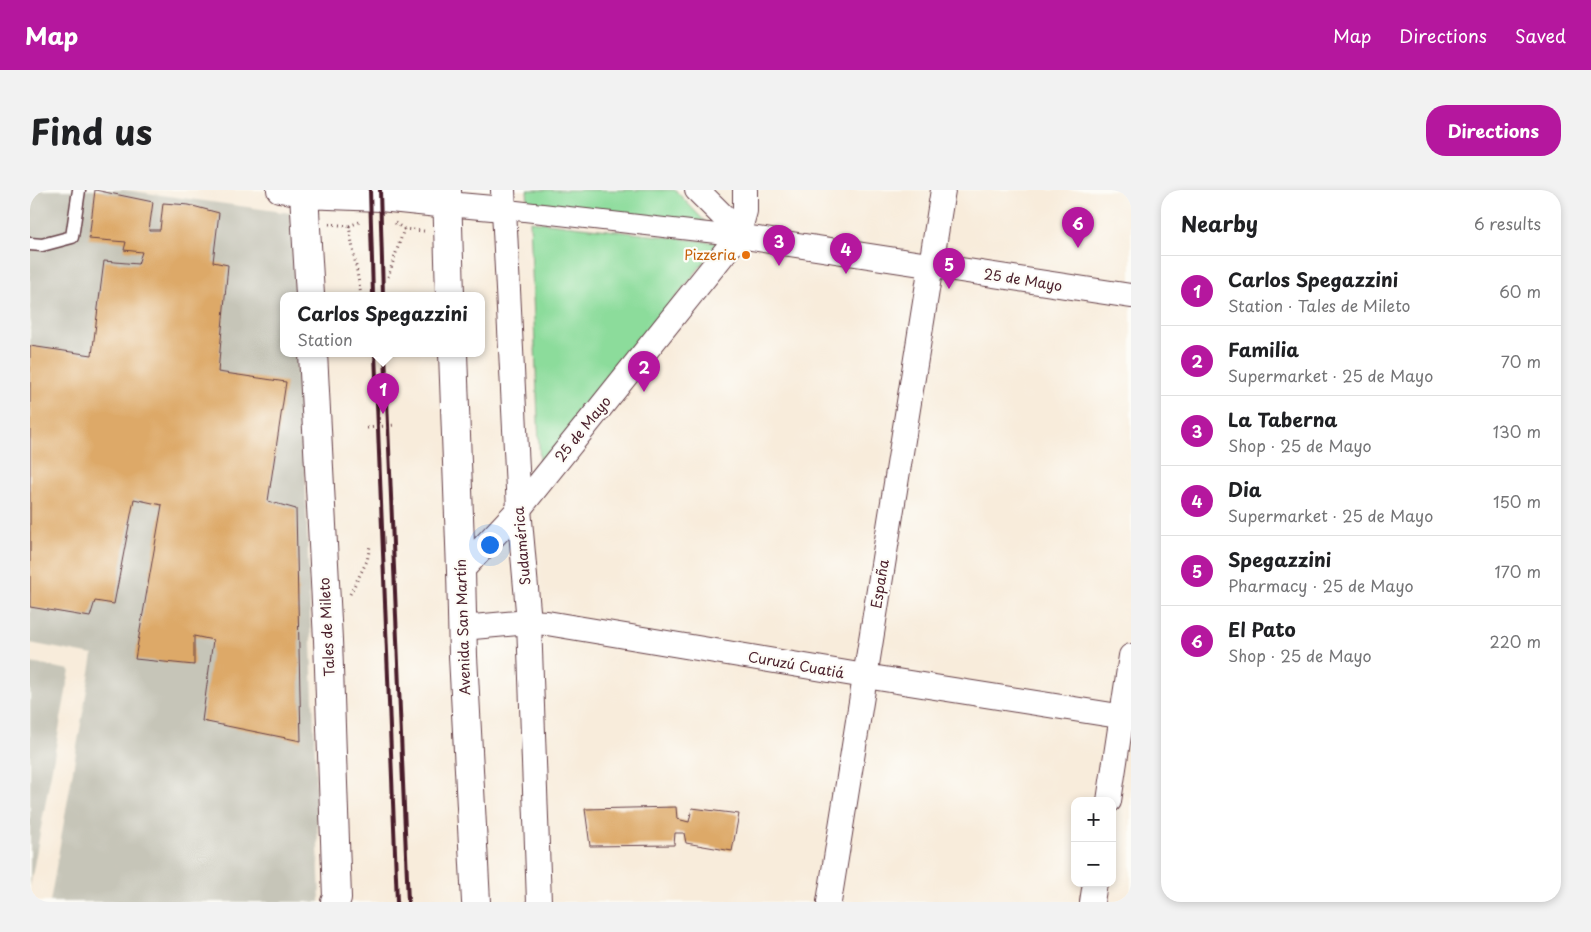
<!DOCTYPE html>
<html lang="en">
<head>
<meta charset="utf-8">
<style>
  :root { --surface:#fff; --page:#f2f2f2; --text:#202124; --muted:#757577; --line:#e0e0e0; --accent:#b5179e }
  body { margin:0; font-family:"Playpen Sans",sans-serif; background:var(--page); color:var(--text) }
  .controls { position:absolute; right:15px; bottom:15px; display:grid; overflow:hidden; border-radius:10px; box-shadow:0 2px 8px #0003 }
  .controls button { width:45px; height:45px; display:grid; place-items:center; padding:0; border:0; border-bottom:1px solid var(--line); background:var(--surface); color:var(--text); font:25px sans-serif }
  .you { position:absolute; left:459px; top:354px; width:18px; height:18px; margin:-12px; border:4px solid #fff; border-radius:50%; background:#1a73e8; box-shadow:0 0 0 8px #1a73e833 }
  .badge { display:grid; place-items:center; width:32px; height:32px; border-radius:50%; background:var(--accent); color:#fff; font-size:16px; font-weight:700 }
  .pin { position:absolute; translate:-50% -41px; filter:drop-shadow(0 1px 2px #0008) }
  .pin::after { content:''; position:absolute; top:26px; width:18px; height:15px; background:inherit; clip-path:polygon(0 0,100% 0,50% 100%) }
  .popup { position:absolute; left:250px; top:102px; width:205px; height:65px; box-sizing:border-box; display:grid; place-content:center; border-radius:10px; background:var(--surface); filter:drop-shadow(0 1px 4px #0005); font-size:16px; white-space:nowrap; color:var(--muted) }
  .popup b { font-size:19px; color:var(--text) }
  .popup::after { content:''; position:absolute; left:50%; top:100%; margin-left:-10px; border:10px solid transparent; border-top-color:var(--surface) }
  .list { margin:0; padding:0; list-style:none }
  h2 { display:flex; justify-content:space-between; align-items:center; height:65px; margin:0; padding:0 20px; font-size:21px }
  h2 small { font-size:16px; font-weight:400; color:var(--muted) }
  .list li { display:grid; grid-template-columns:32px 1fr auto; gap:15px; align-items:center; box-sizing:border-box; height:70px; padding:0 20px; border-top:1px solid var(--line) }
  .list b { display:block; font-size:19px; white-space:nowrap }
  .list p { margin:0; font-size:16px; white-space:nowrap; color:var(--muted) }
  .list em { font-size:16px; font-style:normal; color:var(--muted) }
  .map { position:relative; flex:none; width:1101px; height:712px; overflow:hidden; border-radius:20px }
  header { display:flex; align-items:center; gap:30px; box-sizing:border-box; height:70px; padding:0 25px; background:var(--accent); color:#fff }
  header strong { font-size:24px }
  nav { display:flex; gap:28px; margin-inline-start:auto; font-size:18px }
  .intro { display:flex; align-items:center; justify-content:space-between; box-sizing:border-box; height:120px; padding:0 30px }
  h1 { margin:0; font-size:35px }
  .button { padding:12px 22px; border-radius:20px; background:var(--accent); color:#fff; font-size:18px; font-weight:700 }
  main { display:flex; gap:30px; padding:0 30px }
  aside { flex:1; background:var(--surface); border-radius:20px; box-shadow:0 2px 8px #0003 }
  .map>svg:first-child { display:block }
</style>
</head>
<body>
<header>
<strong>Map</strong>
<nav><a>Map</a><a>Directions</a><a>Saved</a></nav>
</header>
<div class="intro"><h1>Find us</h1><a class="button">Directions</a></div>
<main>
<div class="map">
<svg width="1101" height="712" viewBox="0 0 1101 712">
  <rect width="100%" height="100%" fill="#fdfcf7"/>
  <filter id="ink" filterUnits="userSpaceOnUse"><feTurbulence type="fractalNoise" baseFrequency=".02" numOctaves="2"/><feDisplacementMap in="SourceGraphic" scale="10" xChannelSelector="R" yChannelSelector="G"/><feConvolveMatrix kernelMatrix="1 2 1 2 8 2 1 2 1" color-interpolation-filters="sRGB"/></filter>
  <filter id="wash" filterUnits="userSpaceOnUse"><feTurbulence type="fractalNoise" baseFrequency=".0096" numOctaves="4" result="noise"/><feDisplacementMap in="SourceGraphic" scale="20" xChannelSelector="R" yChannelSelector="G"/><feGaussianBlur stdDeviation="1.12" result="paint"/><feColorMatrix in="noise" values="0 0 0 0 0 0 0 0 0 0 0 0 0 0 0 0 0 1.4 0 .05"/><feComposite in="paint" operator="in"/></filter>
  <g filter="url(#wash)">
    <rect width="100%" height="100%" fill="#f8ecdb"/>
    <g fill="#c6c5b8">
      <polygon points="0,0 95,0 267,24 269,105 254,105 254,163 271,163 290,712 20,712 63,465 0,453"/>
      <polygon points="0,473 40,480 0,697"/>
    </g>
    <g fill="#8cdc9b" stroke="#6b7e63">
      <polygon points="497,0 645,0 679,36 498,15"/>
      <polygon points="500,31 689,53 510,279"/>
    </g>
    <g id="blocks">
      <g fill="#dda968">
        <polygon points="65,0 123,12 119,40 130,40 133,13 159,15 189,23 183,72 198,75 188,182 256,192 238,311 266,319 271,551 172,531 183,450 164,446 164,475 105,469 132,315 104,309 84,414 65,411 60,427 0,417 0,156 62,165 74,71 108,74 112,62 94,60 96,52 59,49"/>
        <polygon points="646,617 647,629 659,632 662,618 709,624 702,661 656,653 654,643 645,643 644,655 560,656 555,619"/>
      </g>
    </g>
  </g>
  <g filter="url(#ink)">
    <use href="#blocks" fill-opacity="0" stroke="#643e45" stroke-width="1"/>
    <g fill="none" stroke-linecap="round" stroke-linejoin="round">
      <g stroke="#643e45" stroke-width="15">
        <polyline id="service" points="0,54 12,55 42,47 49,0"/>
      </g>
      <g stroke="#643e45" stroke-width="21">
        <polyline id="pedestrian" points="473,19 708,46"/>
      </g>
      <g stroke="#643e45" stroke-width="26">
        <g id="minor">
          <polyline points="249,0 274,4 274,0"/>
          <polyline points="473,0 489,319 499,432 509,712"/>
          <polyline points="667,0 694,27 708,46 1101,106"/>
          <polyline points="418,14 473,19"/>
          <polyline points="431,381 489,319 708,46 715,21 715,0"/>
          <polyline points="432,438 499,432 517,433 835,486 1101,528"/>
          <polyline points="1079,611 1101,466"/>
          <polyline points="799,712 913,0"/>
          <polyline points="1062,712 1065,693"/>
        </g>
      </g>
      <g stroke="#643e45" stroke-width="30">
        <g id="tertiary">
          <polyline points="280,105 274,4 351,7 418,14"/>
          <polyline points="283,163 298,450 307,708 305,712"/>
        </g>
      </g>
      <g stroke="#643e45" stroke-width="30">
        <g id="secondary">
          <polyline points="417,0 420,105"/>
          <polyline points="423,163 431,381 433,466 446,712"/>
        </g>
      </g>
      <g stroke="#643e45" stroke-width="3" stroke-dasharray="1 4" stroke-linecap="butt">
        <polyline points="365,33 374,39 394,41"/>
        <polyline points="299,34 319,36 331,105"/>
        <polyline points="319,36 332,31"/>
        <polyline points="358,87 374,39"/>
        <polyline points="337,238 364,235"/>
        <polyline points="320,404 337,371 340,356"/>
      </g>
      <use href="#service" stroke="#fff" stroke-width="12"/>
      <use href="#pedestrian" stroke="#fff" stroke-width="19"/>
      <use href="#minor" stroke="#fff" stroke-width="24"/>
      <use href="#tertiary" stroke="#fff" stroke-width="28"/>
      <use href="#secondary" stroke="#fff" stroke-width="28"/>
      <g stroke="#4a1f2b" stroke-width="4">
        <polyline points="340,0 343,105"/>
        <polyline points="350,0 353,105"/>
        <polyline points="345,163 367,712"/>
        <polyline points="355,163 378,712"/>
      </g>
    </g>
  </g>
  <circle fill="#e8710a" stroke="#fdfcf7" stroke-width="2" cx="716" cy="65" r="5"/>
  <g text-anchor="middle" stroke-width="4.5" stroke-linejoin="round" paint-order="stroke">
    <g font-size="14" fill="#c56008" stroke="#fdfcf7" text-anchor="end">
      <text x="706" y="70">Pizzeria</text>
    </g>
    <g font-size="14" fill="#4a1f2b" stroke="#fdfcf7">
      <text transform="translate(993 90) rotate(9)" y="5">25 de Mayo</text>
      <text transform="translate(553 239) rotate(-51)" y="5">25 de Mayo</text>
      <text transform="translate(492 356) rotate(-95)" y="5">Sudamérica</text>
      <text transform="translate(850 394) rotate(-81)" y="5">España</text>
      <text transform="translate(297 437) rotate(-93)" y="5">Tales de Mileto</text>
      <text transform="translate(433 437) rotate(-92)" y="5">Avenida San Martín</text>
      <text transform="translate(766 475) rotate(10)" y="5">Curuzú Cuatiá</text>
    </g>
  </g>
</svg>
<div class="controls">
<button>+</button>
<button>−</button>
</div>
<div class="you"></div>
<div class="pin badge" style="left:353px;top:224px">1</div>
<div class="popup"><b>Carlos Spegazzini</b>Station</div>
<div class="pin badge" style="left:614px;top:202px">2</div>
<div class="pin badge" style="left:749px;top:76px">3</div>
<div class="pin badge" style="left:816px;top:84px">4</div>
<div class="pin badge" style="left:919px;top:99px">5</div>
<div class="pin badge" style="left:1048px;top:58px">6</div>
</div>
<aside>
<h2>Nearby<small>6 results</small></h2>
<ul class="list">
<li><span class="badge">1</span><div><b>Carlos Spegazzini</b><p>Station · Tales de Mileto</p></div><em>60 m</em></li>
<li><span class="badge">2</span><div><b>Familia</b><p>Supermarket · 25 de Mayo</p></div><em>70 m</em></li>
<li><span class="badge">3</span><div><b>La Taberna</b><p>Shop · 25 de Mayo</p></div><em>130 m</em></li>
<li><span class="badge">4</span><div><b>Dia</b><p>Supermarket · 25 de Mayo</p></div><em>150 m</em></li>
<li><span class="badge">5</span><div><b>Spegazzini</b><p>Pharmacy · 25 de Mayo</p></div><em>170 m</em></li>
<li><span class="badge">6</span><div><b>El Pato</b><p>Shop · 25 de Mayo</p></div><em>220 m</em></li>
</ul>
</aside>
</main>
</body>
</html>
